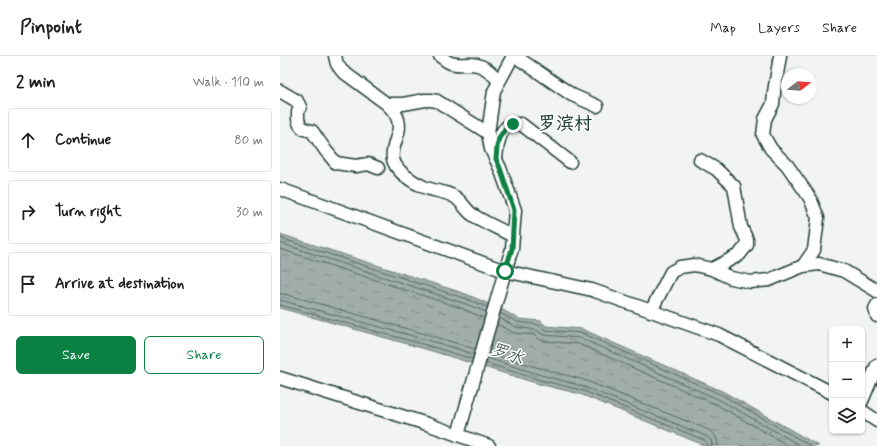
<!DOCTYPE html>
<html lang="en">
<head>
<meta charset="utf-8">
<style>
  :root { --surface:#fff; --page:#f2f2f2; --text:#202124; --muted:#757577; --line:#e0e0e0; --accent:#0b8043 }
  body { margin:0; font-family:Mynerve,"LXGW WenKai TC",sans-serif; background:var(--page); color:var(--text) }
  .controls { position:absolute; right:12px; bottom:12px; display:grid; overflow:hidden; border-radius:6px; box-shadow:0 1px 3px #0004 }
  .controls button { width:36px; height:36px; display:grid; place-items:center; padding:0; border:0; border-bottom:1px solid var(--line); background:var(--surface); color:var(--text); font:20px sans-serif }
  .compass { position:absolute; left:501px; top:12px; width:36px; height:36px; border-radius:50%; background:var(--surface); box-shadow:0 1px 3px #0004; rotate:73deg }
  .stop { position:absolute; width:12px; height:12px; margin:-9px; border:3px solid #0b8043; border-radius:50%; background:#fff }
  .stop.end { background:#0b8043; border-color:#fff; box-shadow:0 1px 4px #0008 }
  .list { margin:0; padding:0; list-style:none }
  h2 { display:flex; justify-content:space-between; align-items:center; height:52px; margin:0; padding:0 16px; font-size:17px }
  h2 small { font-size:13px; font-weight:400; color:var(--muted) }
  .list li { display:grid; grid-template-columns:26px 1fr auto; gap:12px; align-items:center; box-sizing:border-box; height:64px; margin:0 8px 8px; padding:0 8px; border:1px solid var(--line); border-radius:6px }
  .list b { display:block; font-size:15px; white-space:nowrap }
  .list em { font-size:13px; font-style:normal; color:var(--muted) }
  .actions { display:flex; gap:8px; padding:12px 16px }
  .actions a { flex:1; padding:9px 0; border:1px solid var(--accent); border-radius:6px; text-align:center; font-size:14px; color:var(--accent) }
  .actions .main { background:var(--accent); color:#fff }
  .icon { flex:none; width:22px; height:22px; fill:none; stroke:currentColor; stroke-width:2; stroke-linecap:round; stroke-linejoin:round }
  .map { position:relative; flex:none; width:597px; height:390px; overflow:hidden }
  header { display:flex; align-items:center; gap:24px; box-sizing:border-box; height:56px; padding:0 20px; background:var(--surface); border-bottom:1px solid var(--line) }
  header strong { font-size:19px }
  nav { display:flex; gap:22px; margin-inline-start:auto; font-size:14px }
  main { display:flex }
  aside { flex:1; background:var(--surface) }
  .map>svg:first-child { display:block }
</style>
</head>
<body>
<header>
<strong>Pinpoint</strong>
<nav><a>Map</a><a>Layers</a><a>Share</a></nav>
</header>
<main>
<aside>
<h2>2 min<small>Walk · 110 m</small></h2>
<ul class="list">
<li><svg class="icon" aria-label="ahead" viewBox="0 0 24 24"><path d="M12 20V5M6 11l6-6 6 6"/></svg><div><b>Continue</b></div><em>80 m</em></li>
<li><svg class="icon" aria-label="right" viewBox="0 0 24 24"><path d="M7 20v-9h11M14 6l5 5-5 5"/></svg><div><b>Turn right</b></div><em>30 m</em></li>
<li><svg class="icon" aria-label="arrive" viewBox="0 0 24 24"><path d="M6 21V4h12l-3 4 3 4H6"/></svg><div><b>Arrive at destination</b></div></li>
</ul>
<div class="actions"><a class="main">Save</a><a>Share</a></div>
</aside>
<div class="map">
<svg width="597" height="390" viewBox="0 0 597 390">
  <defs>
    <pattern id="water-ripples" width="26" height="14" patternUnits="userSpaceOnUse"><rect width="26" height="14" fill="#a1adaa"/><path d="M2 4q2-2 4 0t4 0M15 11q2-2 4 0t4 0" fill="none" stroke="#838e8b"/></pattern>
  </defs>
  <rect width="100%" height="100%" fill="#f2f3f3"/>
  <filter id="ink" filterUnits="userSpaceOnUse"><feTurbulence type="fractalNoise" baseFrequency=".025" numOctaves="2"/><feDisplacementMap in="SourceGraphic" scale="8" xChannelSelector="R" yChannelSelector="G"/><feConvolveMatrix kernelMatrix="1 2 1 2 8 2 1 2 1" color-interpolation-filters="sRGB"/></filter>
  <g filter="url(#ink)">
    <polygon fill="url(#water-ripples)" stroke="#6d807b" points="0,178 186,238 223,254 239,263 261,265 266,270 302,273 444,336 539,390 426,390 300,338 259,328 152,295 0,252"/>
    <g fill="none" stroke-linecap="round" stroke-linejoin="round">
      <g stroke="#536a63" stroke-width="1">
        <polyline points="0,182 184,242 207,251"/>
        <polyline points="0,187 183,247 206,256"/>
        <polyline points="0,193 181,252 204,262"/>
        <polyline points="0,238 5,238 156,281 195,293"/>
        <polyline points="0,244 155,286 194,298"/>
        <polyline points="0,249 153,291 192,303"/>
        <polyline points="220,257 238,266 259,269 265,274 302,277 442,339 531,390"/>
        <polyline points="219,262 236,271 256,274 264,279 300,282 440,344 521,390"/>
        <polyline points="217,268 234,277 254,279 258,283 263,285 299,288 437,349 509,390"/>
        <path d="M209,297l54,16 41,11 125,50c6,4 9,9 9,16"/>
        <polyline points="207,302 261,319 302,330 426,380 431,384 432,390"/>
        <polyline points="206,307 260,324 301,334 424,384 427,387 427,390"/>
      </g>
      <g stroke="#1f3d34" stroke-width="15">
        <g id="minor">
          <polyline points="55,0 57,8 62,15 107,48 123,48 145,44 151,44 157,45 208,77"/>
          <path d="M160,0c3,2 7,6 11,7 5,2 10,1 16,1 15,-1 23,7 32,17"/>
          <polyline points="235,0 292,39 317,50"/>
          <polyline points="500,0 494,36 493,48 485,63 483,79 491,93 507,109 530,142 538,162 534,194 523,210"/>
          <polyline points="0,35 17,45 20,51 18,56 18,63 20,69 24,73 32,75 46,95 56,107 76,110 88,108 98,112"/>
          <path d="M107,48c3,3 7,7 9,11 9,16 -6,29 -3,44 3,13 20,23 31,28 9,4 20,4 29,9 9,4 12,14 20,19 12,8 27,14 40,21"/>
          <path d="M216,102c1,-10 3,-27 12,-32 4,-2 9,-2 13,-2l49,38"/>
          <polyline points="420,104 436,113 454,130 461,171 467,184 467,189 459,199 432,213"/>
          <polyline points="0,133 225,215 312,234 439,279 552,337"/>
          <polyline points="597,249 595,253 597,260"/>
          <polyline points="371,255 391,216 400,211 414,209 432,213 451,222 471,226 489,224 523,210 539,208 564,215 597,235"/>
          <polyline points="0,322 147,368 209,390"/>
          <polyline points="582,345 597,309"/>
          <polyline points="582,355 597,365"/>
          <polyline points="178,379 225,215 232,193 235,154 220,112 211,93 208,77 214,35 233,0"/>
        </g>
      </g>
      <use href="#minor" stroke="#fff" stroke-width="12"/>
    </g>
  </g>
  <g fill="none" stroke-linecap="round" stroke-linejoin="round" filter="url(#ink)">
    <polyline stroke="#0b8043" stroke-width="5" points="225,215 232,193 234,154 220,112 216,103 217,91 219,82 227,70 233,68"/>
  </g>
  <g text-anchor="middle" stroke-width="3" stroke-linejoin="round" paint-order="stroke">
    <g font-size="17" font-style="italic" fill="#465f57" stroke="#fff">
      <text transform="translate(227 297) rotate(19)" y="6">罗水</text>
    </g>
    <g font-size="18" font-weight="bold" fill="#1f3d34" stroke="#fff">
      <text x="285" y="73">罗滨村</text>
    </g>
  </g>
</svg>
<div class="controls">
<button>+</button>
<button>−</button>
<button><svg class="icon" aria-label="layers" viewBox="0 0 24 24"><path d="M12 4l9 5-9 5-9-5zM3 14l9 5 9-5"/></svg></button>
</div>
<svg class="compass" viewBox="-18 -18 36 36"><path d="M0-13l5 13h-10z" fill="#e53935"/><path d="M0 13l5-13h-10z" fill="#757577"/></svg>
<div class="stop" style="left:225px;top:215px"></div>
<div class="stop end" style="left:233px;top:68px"></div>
</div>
</main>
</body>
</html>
